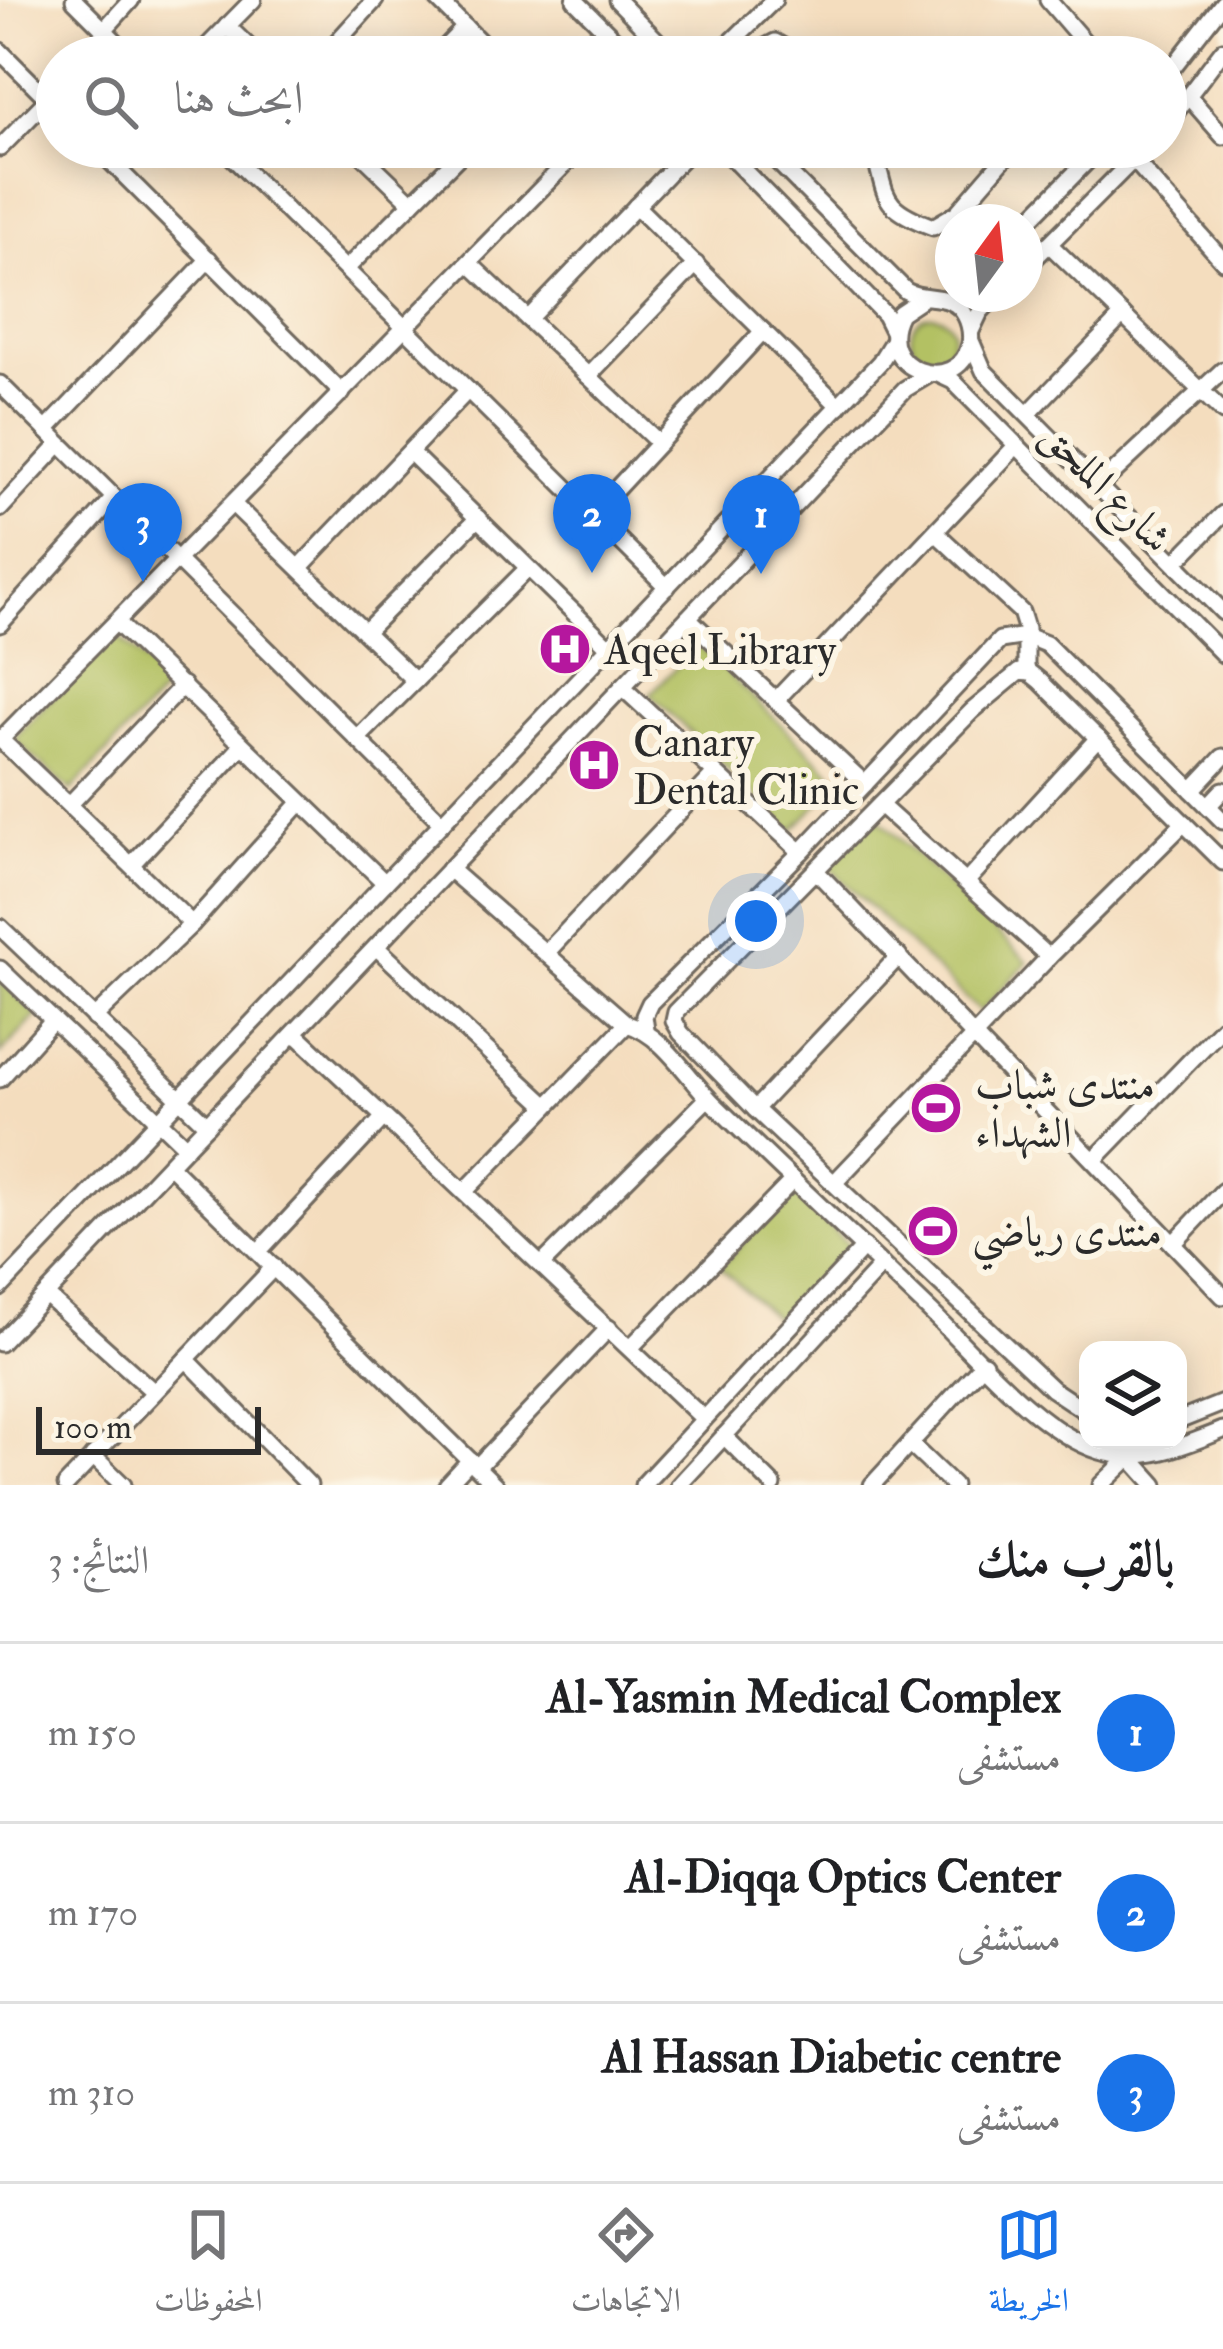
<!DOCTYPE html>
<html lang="ar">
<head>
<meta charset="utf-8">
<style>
  :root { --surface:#fff; --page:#f2f2f2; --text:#202124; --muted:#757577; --line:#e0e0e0; --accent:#1a73e8 }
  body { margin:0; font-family:"IM FELL Double Pica",Amiri,serif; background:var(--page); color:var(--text); direction:rtl }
  .controls { position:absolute; right:36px; bottom:36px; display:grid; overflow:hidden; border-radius:24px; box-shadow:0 6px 30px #0003 }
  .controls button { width:108px; height:108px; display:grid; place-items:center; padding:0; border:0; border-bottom:3px solid var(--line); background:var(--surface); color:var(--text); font:60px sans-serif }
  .compass { position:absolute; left:935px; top:204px; width:108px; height:108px; border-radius:50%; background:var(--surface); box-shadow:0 6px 30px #0003; rotate:15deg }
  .scale { position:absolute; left:36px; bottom:30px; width:225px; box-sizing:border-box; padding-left:12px; border:6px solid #2b2b2b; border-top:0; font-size:33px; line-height:42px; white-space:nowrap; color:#2b2b2b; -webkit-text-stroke:9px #fcf5e5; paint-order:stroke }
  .you { position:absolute; left:756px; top:921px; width:42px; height:42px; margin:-30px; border:9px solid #fff; border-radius:50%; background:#1a73e8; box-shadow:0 0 0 18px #1a73e833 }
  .badge { display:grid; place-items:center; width:78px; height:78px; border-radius:50%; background:var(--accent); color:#fff; font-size:39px; font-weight:700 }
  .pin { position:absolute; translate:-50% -99px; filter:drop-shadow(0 3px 6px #0008) }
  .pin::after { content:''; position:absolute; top:63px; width:42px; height:36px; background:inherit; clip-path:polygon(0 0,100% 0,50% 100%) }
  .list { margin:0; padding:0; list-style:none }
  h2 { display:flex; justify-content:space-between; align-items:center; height:156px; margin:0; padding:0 48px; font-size:51px }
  h2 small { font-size:39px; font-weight:400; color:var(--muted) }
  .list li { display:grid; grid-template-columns:78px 1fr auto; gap:36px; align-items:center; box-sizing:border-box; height:180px; padding:0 48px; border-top:3px solid var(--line) }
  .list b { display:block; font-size:45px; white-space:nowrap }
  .list p { margin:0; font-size:39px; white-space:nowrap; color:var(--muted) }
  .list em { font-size:39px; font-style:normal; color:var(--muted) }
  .icon { flex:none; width:66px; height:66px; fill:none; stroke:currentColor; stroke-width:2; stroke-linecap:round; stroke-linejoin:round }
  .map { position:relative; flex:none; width:1223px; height:1485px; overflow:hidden; direction:ltr }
  .search { position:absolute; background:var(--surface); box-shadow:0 6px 30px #0003; left:36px; right:36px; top:36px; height:132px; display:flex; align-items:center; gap:30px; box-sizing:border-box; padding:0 42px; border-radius:66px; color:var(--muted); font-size:45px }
  .sheet { height:696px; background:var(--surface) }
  nav { display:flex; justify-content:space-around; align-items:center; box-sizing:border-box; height:168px; border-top:3px solid var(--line); background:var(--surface); font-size:33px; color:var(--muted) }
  nav a { display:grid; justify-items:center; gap:6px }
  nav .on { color:var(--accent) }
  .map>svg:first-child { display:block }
</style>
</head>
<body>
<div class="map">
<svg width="1223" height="1485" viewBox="0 0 1223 1485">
  <rect width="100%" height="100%" fill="#fcf5e5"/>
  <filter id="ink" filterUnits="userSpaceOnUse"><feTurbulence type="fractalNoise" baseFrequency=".00833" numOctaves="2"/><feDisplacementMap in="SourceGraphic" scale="24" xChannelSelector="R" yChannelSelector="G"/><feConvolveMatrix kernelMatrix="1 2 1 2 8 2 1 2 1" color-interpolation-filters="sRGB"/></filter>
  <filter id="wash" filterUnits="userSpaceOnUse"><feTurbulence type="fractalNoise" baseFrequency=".004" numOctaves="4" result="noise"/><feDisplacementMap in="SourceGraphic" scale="48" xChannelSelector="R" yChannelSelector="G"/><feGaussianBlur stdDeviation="2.7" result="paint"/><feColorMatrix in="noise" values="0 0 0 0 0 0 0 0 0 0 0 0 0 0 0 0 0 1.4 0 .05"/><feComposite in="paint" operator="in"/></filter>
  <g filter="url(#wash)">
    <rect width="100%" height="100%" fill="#f4ddbe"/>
    <g fill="#b3c163" stroke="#6f7647" stroke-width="3">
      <circle cx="932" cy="336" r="21"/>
      <polygon points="113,632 170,684 71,791 14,739"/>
      <polygon points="698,645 840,781 792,831 650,694"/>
      <polygon points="876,816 1028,962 980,1012 828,866"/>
      <polygon points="0,980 37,1015 0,1054"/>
      <polygon points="791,1191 851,1247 779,1322 720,1267"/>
    </g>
  </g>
  <g filter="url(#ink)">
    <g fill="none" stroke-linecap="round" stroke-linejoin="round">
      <g stroke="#71695e" stroke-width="21">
        <g id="minor">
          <polyline points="74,0 131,57"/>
          <polyline points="438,0 495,57"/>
          <polyline points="575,0 632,57"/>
          <polyline points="617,0 673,57"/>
          <polyline points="1048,0 1097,57"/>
          <polyline points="227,26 259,57"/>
          <polyline points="104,30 131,0"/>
          <polyline points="0,51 57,108"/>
          <polyline points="197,57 253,0"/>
          <polyline points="323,57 375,0"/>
          <polyline points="436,57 465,27"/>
          <polyline points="716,57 774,0"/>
          <polyline points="747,57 775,42 801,57"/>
          <polyline points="1166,76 1223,3"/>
          <polyline points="1189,97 1223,136"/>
          <polyline points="1166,125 1223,50"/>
          <polyline points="96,147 342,393"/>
          <polyline points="222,147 667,587"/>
          <polyline points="354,147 412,203"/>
          <polyline points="721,147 885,315 893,331"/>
          <path d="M763,147l143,144c18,10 39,2 54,17 9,10 12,24 10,36 -12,54 -100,27 -70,-31l24,-16"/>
          <path d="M872,147c17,49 4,59 61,80l24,-14 57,-66"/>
          <polyline points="0,148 48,99"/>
          <polyline points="1134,160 1223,261"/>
          <polyline points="636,206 839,406"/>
          <polyline points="1025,224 1101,147"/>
          <polyline points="1050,245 1223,412"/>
          <polyline points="470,264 659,443"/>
          <polyline points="1025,268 1146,147"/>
          <polyline points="346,269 468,147"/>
          <polyline points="528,319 693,147"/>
          <polyline points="971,331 980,312 997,294"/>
          <polyline points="971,341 984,371 1223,612"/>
          <polyline points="938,374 953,381 1223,654"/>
          <polyline points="588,376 696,264"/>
          <polyline points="0,384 442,823"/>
          <polyline points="1028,414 1123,315"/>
          <polyline points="46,430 209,259"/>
          <polyline points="410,452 609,647"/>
          <polyline points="1099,486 1223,370"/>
          <polyline points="233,504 415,681"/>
          <polyline points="0,509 60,444"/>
          <polyline points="593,514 763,331"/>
          <polyline points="935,532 1021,612 1026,628 1026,672"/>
          <polyline points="1175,563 1223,514"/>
          <polyline points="300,567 468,390"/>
          <polyline points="688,618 865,784"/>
          <polyline points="116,622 385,883"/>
          <polyline points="0,624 114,498"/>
          <polyline points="365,632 478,518"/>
          <polyline points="622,687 801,852"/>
          <polyline points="776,700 1016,446"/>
          <polyline points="0,739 192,924"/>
          <polyline points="357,739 528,568"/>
          <polyline points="0,740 582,147"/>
          <polyline points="1192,790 1223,757"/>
          <polyline points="70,804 183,685"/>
          <polyline points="880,805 1049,957"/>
          <polyline points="1208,806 1223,790"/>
          <polyline points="132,864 242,746"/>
          <path d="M449,869l178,155c37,11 59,52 86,79 72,70 145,139 218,209 45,44 108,120 169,139 41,13 84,-5 123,-21"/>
          <polyline points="816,871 1223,1296"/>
          <polyline points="968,880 1098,738"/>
          <polyline points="0,927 207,1125"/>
          <polyline points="376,947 547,1106"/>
          <polyline points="546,953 715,774"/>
          <polyline points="0,969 186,1147"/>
          <polyline points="94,1018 192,924 301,802"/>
          <polyline points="646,1030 644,1016 650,1003 801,852 1000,640 1026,636 1046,644 1223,821"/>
          <polyline points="295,1033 704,1419"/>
          <polyline points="0,1079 53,1020"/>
          <polyline points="755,1109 899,956"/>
          <polyline points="1094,1160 1223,1027"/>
          <polyline points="169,1165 495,1485"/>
          <polyline points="835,1182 1049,957 1184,823"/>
          <polyline points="464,1192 627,1024"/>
          <polyline points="1173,1244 1223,1191"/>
          <polyline points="258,1252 384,1117"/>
          <polyline points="541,1265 708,1098"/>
          <polyline points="0,1288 880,362 893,341"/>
          <polyline points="46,1295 154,1392"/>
          <polyline points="0,1343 905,389 930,374"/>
          <polyline points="630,1348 793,1180"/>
          <polyline points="186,1359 309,1485"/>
          <polyline points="1088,1413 1052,1389 755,1109 681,1033 674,1021 676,1012 972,711 1019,672 1030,673 1040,681 1223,862"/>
          <polyline points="1178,1421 1223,1403"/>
          <polyline points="724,1436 773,1485"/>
          <polyline points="910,1444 953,1485"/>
          <polyline points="93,1456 123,1485"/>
          <polyline points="477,1467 609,1328"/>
          <polyline points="66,1485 274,1267"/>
          <polyline points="447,1485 470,1460"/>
          <polyline points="643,1485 864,1247"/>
          <polyline points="679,1485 882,1265"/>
          <polyline points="872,1485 984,1363"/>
          <polyline points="1101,1485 1130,1457 1155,1485"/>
        </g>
      </g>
      <use href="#minor" stroke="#fff" stroke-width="15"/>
    </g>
  </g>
  <defs>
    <g id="hospital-disc" transform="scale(2.7)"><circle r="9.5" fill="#b5179e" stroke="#fcf5e5"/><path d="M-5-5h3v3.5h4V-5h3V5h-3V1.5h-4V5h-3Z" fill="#fff"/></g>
    <g id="stadium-disc" transform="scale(2.7)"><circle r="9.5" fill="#b5179e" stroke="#fcf5e5"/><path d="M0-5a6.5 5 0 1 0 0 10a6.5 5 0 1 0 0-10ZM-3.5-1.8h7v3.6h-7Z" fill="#fff"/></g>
  </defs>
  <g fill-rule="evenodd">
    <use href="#hospital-disc" x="565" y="649"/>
    <use href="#hospital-disc" x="594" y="765"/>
    <use href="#stadium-disc" x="936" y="1108"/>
    <use href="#stadium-disc" x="933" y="1231"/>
  </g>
  <g text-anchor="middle" stroke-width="12" stroke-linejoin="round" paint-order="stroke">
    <g font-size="42" fill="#2b2b2b" stroke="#fcf5e5">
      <text transform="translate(1107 486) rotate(45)" y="15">شارع الملحق</text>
    </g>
    <g font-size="42" fill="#2b2b2b" stroke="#fcf5e5" text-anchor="start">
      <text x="604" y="664">Aqeel Library</text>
      <text x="633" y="756">Canary<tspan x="633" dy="48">Dental Clinic</tspan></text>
      <text x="975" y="1099">منتدى شباب<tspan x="975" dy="48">الشهداء</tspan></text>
      <text x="972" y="1246">منتدى رياضي</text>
    </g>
  </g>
</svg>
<div class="controls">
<button><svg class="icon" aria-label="layers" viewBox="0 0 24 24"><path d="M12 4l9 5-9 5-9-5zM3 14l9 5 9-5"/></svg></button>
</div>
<svg class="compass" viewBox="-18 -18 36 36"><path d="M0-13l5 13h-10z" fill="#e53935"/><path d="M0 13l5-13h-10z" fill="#757577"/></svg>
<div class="scale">100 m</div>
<div class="you"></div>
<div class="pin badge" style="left:761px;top:574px">1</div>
<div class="pin badge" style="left:592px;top:573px">2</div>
<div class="pin badge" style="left:143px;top:582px">3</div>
<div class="search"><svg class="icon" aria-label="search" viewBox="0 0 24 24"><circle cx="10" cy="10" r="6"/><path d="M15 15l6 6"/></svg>ابحث هنا</div>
</div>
<section class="sheet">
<h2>بالقرب منك<small>النتائج: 3</small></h2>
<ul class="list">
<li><span class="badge">1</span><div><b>Al-Yasmin Medical Complex</b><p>مستشفى</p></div><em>150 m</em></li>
<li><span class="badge">2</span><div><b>Al-Diqqa Optics Center</b><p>مستشفى</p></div><em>170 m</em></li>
<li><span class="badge">3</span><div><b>Al Hassan Diabetic centre</b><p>مستشفى</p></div><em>310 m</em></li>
</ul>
</section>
<nav>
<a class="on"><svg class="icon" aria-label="map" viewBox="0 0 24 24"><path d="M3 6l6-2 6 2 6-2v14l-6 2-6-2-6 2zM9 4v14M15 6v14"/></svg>الخريطة</a>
<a><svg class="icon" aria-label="directions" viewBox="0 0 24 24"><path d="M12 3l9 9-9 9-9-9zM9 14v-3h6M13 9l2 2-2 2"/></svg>الاتجاهات</a>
<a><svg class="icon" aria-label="saved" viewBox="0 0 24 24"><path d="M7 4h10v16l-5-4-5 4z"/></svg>المحفوظات</a>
</nav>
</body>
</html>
